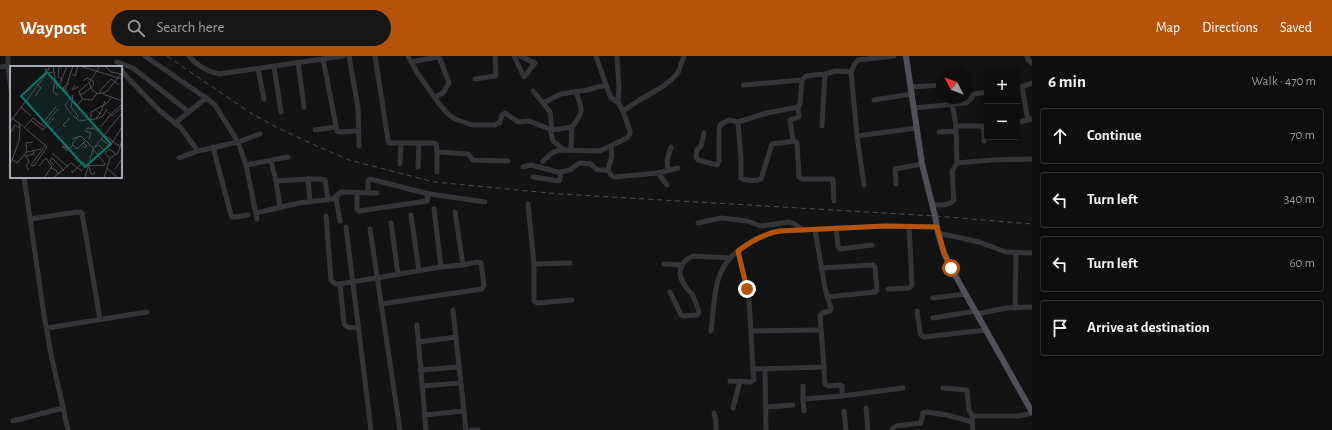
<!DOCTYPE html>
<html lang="en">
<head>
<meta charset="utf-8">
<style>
  :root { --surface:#0e0e0f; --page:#171718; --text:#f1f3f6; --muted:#9b9c9e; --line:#2e2e2f; --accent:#b45309 }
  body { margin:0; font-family:"Alegreya Sans",sans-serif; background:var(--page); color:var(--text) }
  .controls { position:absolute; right:12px; top:12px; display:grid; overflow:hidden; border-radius:4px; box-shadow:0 2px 6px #0003 }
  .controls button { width:36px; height:36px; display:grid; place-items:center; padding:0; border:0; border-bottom:1px solid var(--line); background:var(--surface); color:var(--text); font:20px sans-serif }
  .compass { position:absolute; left:936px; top:12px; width:36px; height:36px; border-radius:50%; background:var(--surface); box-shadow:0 2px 6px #0003; rotate:312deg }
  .stop { position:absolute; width:12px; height:12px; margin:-9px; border:3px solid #b45309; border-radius:50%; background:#fff }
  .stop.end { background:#b45309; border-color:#fff; box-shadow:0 1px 4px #0008 }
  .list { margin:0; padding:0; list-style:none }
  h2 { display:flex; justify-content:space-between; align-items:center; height:52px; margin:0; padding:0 16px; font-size:17px }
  h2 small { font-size:13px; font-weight:400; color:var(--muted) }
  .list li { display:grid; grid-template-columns:26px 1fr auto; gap:12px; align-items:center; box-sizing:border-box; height:56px; margin:0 8px 8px; padding:0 8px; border:1px solid var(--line); border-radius:4px }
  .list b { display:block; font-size:15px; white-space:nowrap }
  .list em { font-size:13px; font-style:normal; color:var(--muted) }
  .icon { flex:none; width:22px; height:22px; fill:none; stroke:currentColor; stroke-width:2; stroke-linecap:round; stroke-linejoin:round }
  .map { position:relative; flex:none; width:1032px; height:374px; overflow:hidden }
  header { display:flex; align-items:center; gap:24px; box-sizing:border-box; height:56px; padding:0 20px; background:var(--accent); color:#fff }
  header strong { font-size:19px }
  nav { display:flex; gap:22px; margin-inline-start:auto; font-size:14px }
  .search { width:280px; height:36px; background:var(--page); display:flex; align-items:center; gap:10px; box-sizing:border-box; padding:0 14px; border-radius:22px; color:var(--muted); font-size:15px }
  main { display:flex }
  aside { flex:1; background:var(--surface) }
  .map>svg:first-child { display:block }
</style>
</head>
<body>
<header>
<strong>Waypost</strong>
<div class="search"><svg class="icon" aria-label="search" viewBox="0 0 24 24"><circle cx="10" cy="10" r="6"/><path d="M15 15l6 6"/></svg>Search here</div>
<nav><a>Map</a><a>Directions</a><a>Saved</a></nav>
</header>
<main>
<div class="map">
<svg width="1032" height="374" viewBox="0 0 1032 374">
  <rect width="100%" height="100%" fill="#131314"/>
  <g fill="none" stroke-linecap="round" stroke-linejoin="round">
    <g stroke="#343539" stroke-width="5">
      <polyline points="8,0 8,10 11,34"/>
      <polyline points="145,0 206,42"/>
      <path d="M189,0c7,9 19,16 30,18l124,-18"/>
      <polyline points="349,0 358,52 359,90"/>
      <polyline points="375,0 388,84 389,87 433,87 436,88 437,95 439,96 468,98 473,104 508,105"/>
      <polyline points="408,0 418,18 440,49 447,57 455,63 472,69 495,69 500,66 502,59 505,57 518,66 529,65 552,74 572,71 571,94"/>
      <polyline points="514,0 524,21 535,7 520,0"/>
      <polyline points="596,0 606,29"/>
      <polyline points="617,0 619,31 618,46"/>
      <polyline points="894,0 858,4 854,9 851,16 857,80 917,72"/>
      <polyline points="1027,0 1028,4 1032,7"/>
      <polyline points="323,3 337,75 339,76 358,75"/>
      <polyline points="117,6 133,12 189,56"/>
      <polyline points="298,6 304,51"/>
      <polyline points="411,6 437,1 440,3 449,27 443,37 435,41"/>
      <polyline points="0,11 8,10"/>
      <polyline points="274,11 281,56"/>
      <polyline points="121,13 126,20 159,54 181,72 198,95 238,86 260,78"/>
      <polyline points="258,13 264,43"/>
      <polyline points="475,23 495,20 496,19 495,0"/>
      <path d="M802,24l-2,24 -2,3 -31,6 -29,9 3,37v19c4,3 15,3 20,1l11,-35 23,-3 2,2 2,34 3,2h31l1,22"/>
      <polyline points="743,29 802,24 806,20 825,18 836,15 851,16"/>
      <polyline points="911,31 942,29"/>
      <polyline points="1022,31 1027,59 1028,62 1032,63"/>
      <polyline points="1017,32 1027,29 1032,27"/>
      <polyline points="533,35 543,47"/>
      <polyline points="874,44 912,38"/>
      <polyline points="952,47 956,70 957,107"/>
      <polyline points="914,52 966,47 970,44 974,38 987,36"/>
      <polyline points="175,67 206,42 215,49 238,86 246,109 257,163"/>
      <polyline points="1017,67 1031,63"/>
      <polyline points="822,70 825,18"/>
      <polyline points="956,70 982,70 984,74 984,85"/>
      <path d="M572,71c13,-16 10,-18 4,-35"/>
      <polyline points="550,73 553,85 563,93"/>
      <polyline points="315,74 336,71"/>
      <polyline points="552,74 550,56 543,47 561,38 587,34 606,29 611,42 618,46 623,55"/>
      <polyline points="939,76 956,75"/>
      <polyline points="704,77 701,90 697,94 696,101 698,104 717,109 719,105 719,74 720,69 729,64 738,66"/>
      <polyline points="857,80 864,129"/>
      <polyline points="793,85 790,64 799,61 798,51"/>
      <polyline points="213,91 231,159 232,161 236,161 248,159"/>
      <polyline points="179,102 198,95"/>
      <polyline points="271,105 276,125 308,123 310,145"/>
      <polyline points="543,105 552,97 559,94 600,95 627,82 630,78 630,75 623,55 638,45 662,31 671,24 678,17 684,0"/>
      <polyline points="400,108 401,88"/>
      <polyline points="246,109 288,101"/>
      <polyline points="418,111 419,87"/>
      <polyline points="523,111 531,109 561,117"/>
      <polyline points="608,114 611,119 614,121 658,117 667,129"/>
      <polyline points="668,114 667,104 671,91"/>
      <polyline points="437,116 437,95"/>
      <polyline points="658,117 678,112"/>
      <polyline points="24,121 44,259 51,298 68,374"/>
      <polyline points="533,121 559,125 560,124 561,116 570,114 578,108 582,107 591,108 597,114 608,114 612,100 611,90"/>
      <polyline points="308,123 321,123 325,124 328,144"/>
      <polyline points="276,125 280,151"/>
      <polyline points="896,128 895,113 922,108"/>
      <polyline points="357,137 357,153 359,155 427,145 428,139 430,138 485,146"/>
      <polyline points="368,137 368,126 370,123 429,138"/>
      <polyline points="336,142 340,165"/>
      <polyline points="528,148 534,208 534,245 537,247 572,244"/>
      <path d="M932,149c7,0 17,1 22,-5l-2,-29 5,-8 35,-3 40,-1"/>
      <polyline points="434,153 441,211"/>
      <polyline points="455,156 463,209"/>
      <polyline points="256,157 299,147 333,143 341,136 377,137"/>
      <polyline points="411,159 419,215"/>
      <polyline points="326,160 331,224 335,228 340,228 344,268 347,271 358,272"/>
      <polyline points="30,163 78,156 82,157 100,263"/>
      <polyline points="391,167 398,218"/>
      <polyline points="698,167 721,162 747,165 761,170 788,166 793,167 803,174"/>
      <polyline points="346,171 371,374"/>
      <polyline points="836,172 838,190 840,193 872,189"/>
      <polyline points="370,173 400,374"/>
      <polyline points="938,177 979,186 1006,196 1032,197"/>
      <polyline points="738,195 749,243 753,313 824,311 820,260 822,257 830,255 831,253 825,232 815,174"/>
      <polyline points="534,208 570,207"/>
      <polyline points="664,208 681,209"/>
      <polyline points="821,212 873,209 875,211 877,234 875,236 827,241"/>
      <polyline points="340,228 441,211 463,209 477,206 481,207 484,229 482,233 381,248"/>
      <polyline points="888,233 909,232 912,229 909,170"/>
      <path d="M670,236l11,23 3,1 13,-1 2,-3c-2,-6 -4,-12 -7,-18 -3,-3 -6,-6 -8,-10 -8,-11 -3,-23 9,-28l37,2"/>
      <polyline points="933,242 966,238"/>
      <polyline points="1015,252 1016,197"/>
      <polyline points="453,254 466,374"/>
      <polyline points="917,255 920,276 921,279 924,281 986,274"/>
      <polyline points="977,258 1006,252 1032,251"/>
      <polyline points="933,262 976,255"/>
      <polyline points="417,269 426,374"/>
      <polyline points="47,272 147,256"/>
      <path d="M711,275c5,-40 1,-70 43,-90 8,-4 17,-8 26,-10l105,-5 52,1"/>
      <polyline points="751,275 821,274"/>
      <polyline points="418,286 456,281"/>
      <polyline points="824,311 825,328 828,330 840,329 842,330 842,340 903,332"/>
      <polyline points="765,313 766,374"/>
      <polyline points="420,314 459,311"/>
      <polyline points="730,325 751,326 754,324 753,313"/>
      <polyline points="422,330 460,327"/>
      <polyline points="803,330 803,343 842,340"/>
      <polyline points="943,332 967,334 969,354 973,361"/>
      <polyline points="803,343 804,355"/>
      <polyline points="766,351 793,349"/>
      <polyline points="733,352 740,325"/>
      <polyline points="866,352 868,374"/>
      <polyline points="844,355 846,374"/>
      <polyline points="714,357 716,365 716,374"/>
      <polyline points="425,359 463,355"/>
      <polyline points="13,365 63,352"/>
      <polyline points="471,374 478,374"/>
      <polyline points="892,374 893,372 896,370 921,367 923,357 926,356 947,359 972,366"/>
      <polyline points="973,374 972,363 974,360 1019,360 1032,357"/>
    </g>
    <polyline stroke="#505158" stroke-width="6" points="906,0 922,108 935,160 938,177 944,197 951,212 1032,356"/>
    <polyline stroke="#4b4c52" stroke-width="1" stroke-dasharray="5 4" stroke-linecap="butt" points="167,0 249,56 276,71 310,87 349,104 434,126 560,138 935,160 1032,168"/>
  </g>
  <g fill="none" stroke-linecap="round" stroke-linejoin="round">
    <path stroke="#b45309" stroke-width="5" d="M747,233l-9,-38c12,-9 27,-18 42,-20l105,-5 52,1 7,26 7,15"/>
  </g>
  <g transform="translate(10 10)">
    <rect width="112" height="112" fill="#131314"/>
    <path fill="none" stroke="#4d4f54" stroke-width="1" d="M49,0l-1,11 4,2M57,0l-8,20 12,12 -6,7 6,9M70,0l42,13M90,0l-11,17 3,7 6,4 8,-2 16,-19M95,0l6,6 10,2M36,6l-1,-3 4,1v-3l4,-1M44,6l3,17M62,8l3,2 3,-10M45,13l-2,13 5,3M79,17l-10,8 3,8 10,1 5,-7M65,19l-3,5 6,-3M55,24l8,-24M58,27l-5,-5 6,-5M69,28h4l11,-9 -1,-4 -6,-3 -4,3M90,28v-3l11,-12 8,6M93,28l19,7M63,29l-2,12 7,9 -2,2M25,30l6,-8 -4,-4M11,41l10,9M70,44l-3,-5 5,-5M98,46l4,4 10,-9M90,48l5,-13M101,48l11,-10M63,50l7,5 11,-2v-7l16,-9 4,-5M0,51l9,6 1,6 -1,12 -9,24M81,53l3,1 6,-6 -5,-5M86,53l7,-3 4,-7M21,54l12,10 11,-12M0,56l37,-49 7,-1 -1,-6M9,57l28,24 -13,19M31,59l15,-18M81,60l13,9M33,61l15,-18M56,61l-3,-2 7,-7M91,61l9,-12M14,62l9,-10 11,9M0,68l5,-9 4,3M94,69l17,12M69,70l-7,8 5,5 9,-9M62,73l9,-3 12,12M79,73l2,-6 -6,-2 3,-3 7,1M91,73l9,7 3,-5M103,75l9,-14M72,79l3,3 2,-2 -4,-3M85,81l4,-2 7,7M58,83l-6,-3 5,5 6,-6M83,83l13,16M17,86l-1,-9 7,-1M42,87l16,14M15,90l9,-2 -1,-4M16,90l3,6 -3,4 3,4M100,92l-5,-4 4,-5 7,5M2,93l5,4 10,-11 14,-3M68,96l-3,-3 2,-1 5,5M44,99l-4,-4 2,-3 12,13M24,100l-3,-1 14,-19M29,100l7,-8 6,9 -1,1 5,2 2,5M79,100l1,6 3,3 2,-3M97,102l11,10M105,103l7,-10M62,104v3l11,-11 4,4 18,-1M34,112l7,-10M43,112l18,-15 11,8M75,112l8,-29 29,-36M94,112l6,-20 8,-5 4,-13"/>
    <path fill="#0f766e" fill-opacity="0.15" stroke="#0f766e" stroke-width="2" d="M37,6l64,72 -26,23 -64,-71z"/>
    <rect width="112" height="112" fill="none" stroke="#a5a9b5" stroke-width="2"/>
  </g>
</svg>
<div class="controls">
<button>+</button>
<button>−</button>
</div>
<svg class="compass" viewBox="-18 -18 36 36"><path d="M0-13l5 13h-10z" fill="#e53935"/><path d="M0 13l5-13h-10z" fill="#9b9c9e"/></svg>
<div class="stop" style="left:951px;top:212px"></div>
<div class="stop end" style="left:747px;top:233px"></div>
</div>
<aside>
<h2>6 min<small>Walk · 470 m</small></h2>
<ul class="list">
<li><svg class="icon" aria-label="ahead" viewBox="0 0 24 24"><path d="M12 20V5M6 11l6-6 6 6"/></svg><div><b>Continue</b></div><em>70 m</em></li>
<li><svg class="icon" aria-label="left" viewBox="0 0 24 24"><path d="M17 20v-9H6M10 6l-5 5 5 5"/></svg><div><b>Turn left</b></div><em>340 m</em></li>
<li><svg class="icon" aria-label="left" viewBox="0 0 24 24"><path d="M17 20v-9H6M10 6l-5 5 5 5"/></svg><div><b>Turn left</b></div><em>60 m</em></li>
<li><svg class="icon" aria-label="arrive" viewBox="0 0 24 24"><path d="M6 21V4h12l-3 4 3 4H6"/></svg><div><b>Arrive at destination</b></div></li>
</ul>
</aside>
</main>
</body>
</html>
